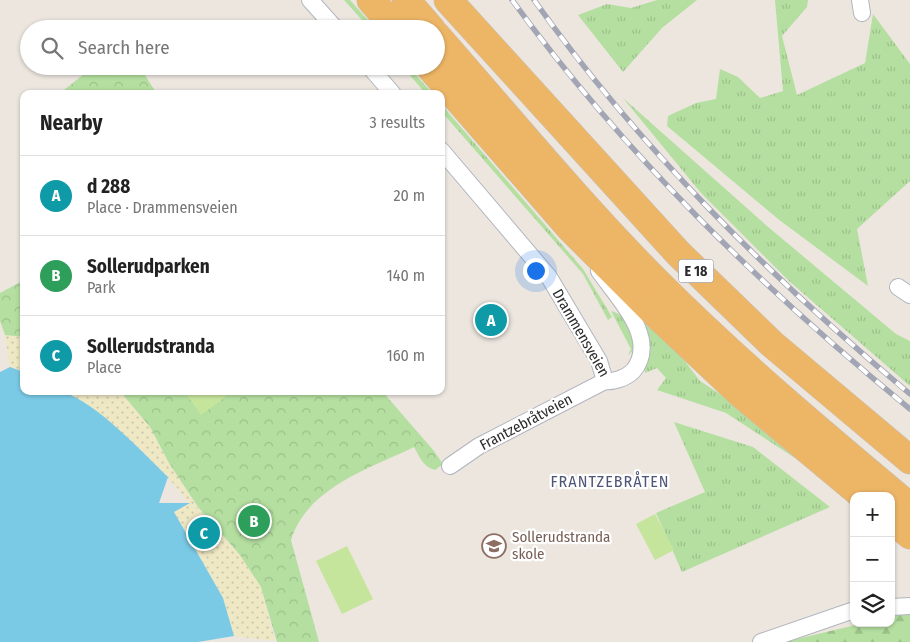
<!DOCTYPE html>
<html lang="en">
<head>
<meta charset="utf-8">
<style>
  :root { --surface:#fff; --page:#f2f2f2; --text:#222; --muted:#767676; --line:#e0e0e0; --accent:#1a73e8 }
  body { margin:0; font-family:"Fira Sans Condensed",sans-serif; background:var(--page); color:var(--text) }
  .controls { position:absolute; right:15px; bottom:15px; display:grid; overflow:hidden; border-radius:10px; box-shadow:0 1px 4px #0004 }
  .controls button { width:45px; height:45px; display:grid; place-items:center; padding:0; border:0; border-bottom:1px solid var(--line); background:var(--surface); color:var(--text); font:25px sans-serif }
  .you { position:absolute; left:535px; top:270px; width:18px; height:18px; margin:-12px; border:4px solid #fff; border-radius:50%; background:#1a73e8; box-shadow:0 0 0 8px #1a73e833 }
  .badge { display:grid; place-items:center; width:32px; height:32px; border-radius:50%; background:var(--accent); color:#fff; font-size:16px; font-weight:700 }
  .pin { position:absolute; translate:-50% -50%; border:2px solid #fff; box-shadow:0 1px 5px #0006 }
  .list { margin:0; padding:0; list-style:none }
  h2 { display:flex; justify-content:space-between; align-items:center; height:65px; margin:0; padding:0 20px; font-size:21px }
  h2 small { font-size:16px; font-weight:400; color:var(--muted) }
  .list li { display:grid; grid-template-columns:32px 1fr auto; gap:15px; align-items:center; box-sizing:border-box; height:80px; padding:0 20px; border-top:1px solid var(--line) }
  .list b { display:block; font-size:19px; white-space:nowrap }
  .list p { margin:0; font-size:16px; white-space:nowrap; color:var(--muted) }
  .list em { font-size:16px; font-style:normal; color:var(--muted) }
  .icon { flex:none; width:28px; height:28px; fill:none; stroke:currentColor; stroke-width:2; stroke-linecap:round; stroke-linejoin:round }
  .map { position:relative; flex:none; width:910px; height:642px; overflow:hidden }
  .search { position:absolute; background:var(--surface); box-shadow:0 1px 4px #0004; left:20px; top:20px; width:425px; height:55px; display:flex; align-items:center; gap:12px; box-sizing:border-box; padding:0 18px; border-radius:28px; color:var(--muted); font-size:19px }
  .panel { position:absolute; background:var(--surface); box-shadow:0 1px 4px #0004; left:20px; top:90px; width:425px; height:305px; border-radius:10px }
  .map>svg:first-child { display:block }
</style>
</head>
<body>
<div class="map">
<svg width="910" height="642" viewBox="0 0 910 642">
  <defs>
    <pattern id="grass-tufts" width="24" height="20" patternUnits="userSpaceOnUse" patternTransform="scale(1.25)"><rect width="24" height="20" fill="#b5dfa0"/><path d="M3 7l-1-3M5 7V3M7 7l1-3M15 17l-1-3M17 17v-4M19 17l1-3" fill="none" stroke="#9cc08a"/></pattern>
    <pattern id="forest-firs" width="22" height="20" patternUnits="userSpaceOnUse" patternTransform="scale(1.25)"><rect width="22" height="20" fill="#b5dfa0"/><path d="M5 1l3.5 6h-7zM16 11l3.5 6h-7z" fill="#9cc08a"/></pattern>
    <pattern id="sand-dots" width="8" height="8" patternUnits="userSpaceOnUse" patternTransform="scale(1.25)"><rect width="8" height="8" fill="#efe8c5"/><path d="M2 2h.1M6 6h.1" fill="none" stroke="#cdc7a9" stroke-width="1.8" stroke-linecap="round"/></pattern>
    <pattern id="park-crowns" width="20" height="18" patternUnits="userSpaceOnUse" patternTransform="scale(1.25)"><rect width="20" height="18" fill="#b5dfa0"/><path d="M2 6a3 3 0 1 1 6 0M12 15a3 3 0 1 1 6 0" fill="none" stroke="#9cc08a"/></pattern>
  </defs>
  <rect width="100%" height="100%" fill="#ece6df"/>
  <g fill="url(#grass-tufts)">
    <polygon points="344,0 350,0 376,29 370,29"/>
    <polygon points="657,0 697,0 662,28 623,72 578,15 607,4 631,8"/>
    <polygon points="775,0 808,0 807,7 782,36 797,95 865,63 873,14 910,64 910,181 857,229 868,286 778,219 667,126 668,116 696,103 716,99 720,69 738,77 760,98 783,91"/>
    <polygon points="402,66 408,66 433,94 426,94"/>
    <polygon points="623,98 767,226 896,334 910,341 910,386 789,281 701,193"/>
    <polygon points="441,104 583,269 612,317 608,320 583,274 441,111"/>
    <polygon points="603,269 658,326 700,381 743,409 827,479 726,413 657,390 666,378 657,368 645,373 644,326"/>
    <path d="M611,311c17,3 22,24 23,39l-6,5 3,-6z"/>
    <polygon points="674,422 753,447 830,507 682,572 656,513 705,492"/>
  </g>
  <polygon fill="url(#forest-firs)" points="910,612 910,642 784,642 864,623 891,623 891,617"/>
  <g fill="url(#sand-dots)">
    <polygon points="5,335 24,337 24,372 10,367"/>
    <path d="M62,391h63l-1,5 26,31 19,36 28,44 43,48 21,32 14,54 -41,-5 -11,-38 -49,-86 15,-10c-36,-43 -77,-84 -127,-111z"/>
  </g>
  <g fill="url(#park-crowns)">
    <polygon points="94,66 139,66 157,94 59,94"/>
    <polygon points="24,280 24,337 5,335 0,321 0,293"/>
    <path d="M125,391h257l52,60 9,13 -8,6c-12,-3 -15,-13 -21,-23 -45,22 -106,40 -123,93l28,102h-42l-16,-55 -21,-32 -42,-48 -29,-44 -19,-36 -26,-31z"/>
  </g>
  <g fill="#c6e59c">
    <polygon points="184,391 225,391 228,395 201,415"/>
    <polygon points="655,514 674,550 655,560 636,524"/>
    <polygon points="347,546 373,599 342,614 316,561"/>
  </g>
  <path fill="#7acae6" d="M10,367l14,5v19c11,0 28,-3 39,1 34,11 78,59 105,85l-9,26h31l-16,9 49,86 11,38 -36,6h-198v-270z"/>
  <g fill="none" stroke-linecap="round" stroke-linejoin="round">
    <g stroke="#b2b5be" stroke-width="18">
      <g id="minor">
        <polyline points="310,0 336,29"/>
        <polyline points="860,0 862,13"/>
        <polyline points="369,66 393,94"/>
        <path d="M441,150l108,127 50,84 6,20c9,1 21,-3 28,-10 27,-32 -16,-74 -34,-100"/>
        <polyline points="898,287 910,295"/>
        <polyline points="450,466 479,446 605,381"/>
        <polyline points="891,607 910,606"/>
        <polyline points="761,642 854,610"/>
      </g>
    </g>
    <g stroke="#c4c4c4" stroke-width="29">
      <g id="trunk">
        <polyline points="371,0 396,29"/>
        <polyline points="406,0 431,29"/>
        <polyline points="448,0 678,253 772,344 910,460"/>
        <path d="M436,35c73,83 144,170 222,248 80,80 166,152 252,224"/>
        <polyline points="429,66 570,228 660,318 741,394 863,496"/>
        <polyline points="891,519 910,535"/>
      </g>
    </g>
    <use href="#minor" stroke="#fff" stroke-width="16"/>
    <use href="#trunk" stroke="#edb566" stroke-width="28"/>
    <g stroke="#a2a5b4" stroke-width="5.5">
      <g id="rail">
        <path d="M512,0c113,155 250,288 398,409"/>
        <path d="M534,0c106,149 236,277 376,394"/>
      </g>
    </g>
    <use href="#rail" stroke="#fff" stroke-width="4" stroke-dasharray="11" stroke-linecap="butt"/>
  </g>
  <defs>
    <g id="school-ring" transform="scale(1.25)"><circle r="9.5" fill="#fff" stroke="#8d6e63" stroke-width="1.5"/><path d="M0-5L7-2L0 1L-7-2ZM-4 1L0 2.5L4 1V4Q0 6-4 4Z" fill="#8d6e63"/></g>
  </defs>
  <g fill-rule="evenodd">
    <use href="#school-ring" x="494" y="546"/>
  </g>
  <g text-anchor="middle" stroke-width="4.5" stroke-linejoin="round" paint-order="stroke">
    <rect fill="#fff" stroke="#6b6b6b" stroke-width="1" x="678.5" y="259.5" width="35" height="23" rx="4"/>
    <g font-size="14" font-weight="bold" fill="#2c2c2c">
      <text x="696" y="276">E 18</text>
    </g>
    <g font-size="15" fill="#2c2c2c" stroke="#fff">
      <text transform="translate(581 333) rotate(60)" y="5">Drammensveien</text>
      <text transform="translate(526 422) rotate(-28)" y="5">Frantzebråtveien</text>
    </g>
    <g font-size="15" fill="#785e54" stroke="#fff" text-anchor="start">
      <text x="512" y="542">Sollerudstranda<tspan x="512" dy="17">skole</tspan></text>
    </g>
    <g font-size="16" letter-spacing="1" fill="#4f5779" stroke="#fff">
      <text x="610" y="487">FRANTZEBRÅTEN</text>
    </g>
  </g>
</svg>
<div class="controls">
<button>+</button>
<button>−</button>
<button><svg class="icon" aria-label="layers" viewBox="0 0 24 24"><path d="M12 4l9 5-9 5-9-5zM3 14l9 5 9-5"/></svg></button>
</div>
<div class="you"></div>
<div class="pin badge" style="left:491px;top:320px;background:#0f9aa8">A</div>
<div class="pin badge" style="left:254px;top:521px;background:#2e9e5b">B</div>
<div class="pin badge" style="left:204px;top:533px;background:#0f9aa8">C</div>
<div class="search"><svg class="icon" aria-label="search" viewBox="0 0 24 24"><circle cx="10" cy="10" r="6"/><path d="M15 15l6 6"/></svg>Search here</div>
<section class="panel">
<h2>Nearby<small>3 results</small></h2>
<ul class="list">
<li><span class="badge" style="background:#0f9aa8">A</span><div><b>d 288</b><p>Place · Drammensveien</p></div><em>20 m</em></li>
<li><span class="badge" style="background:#2e9e5b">B</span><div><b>Sollerudparken</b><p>Park</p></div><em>140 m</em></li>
<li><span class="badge" style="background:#0f9aa8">C</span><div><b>Sollerudstranda</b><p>Place</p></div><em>160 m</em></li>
</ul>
</section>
</div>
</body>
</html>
